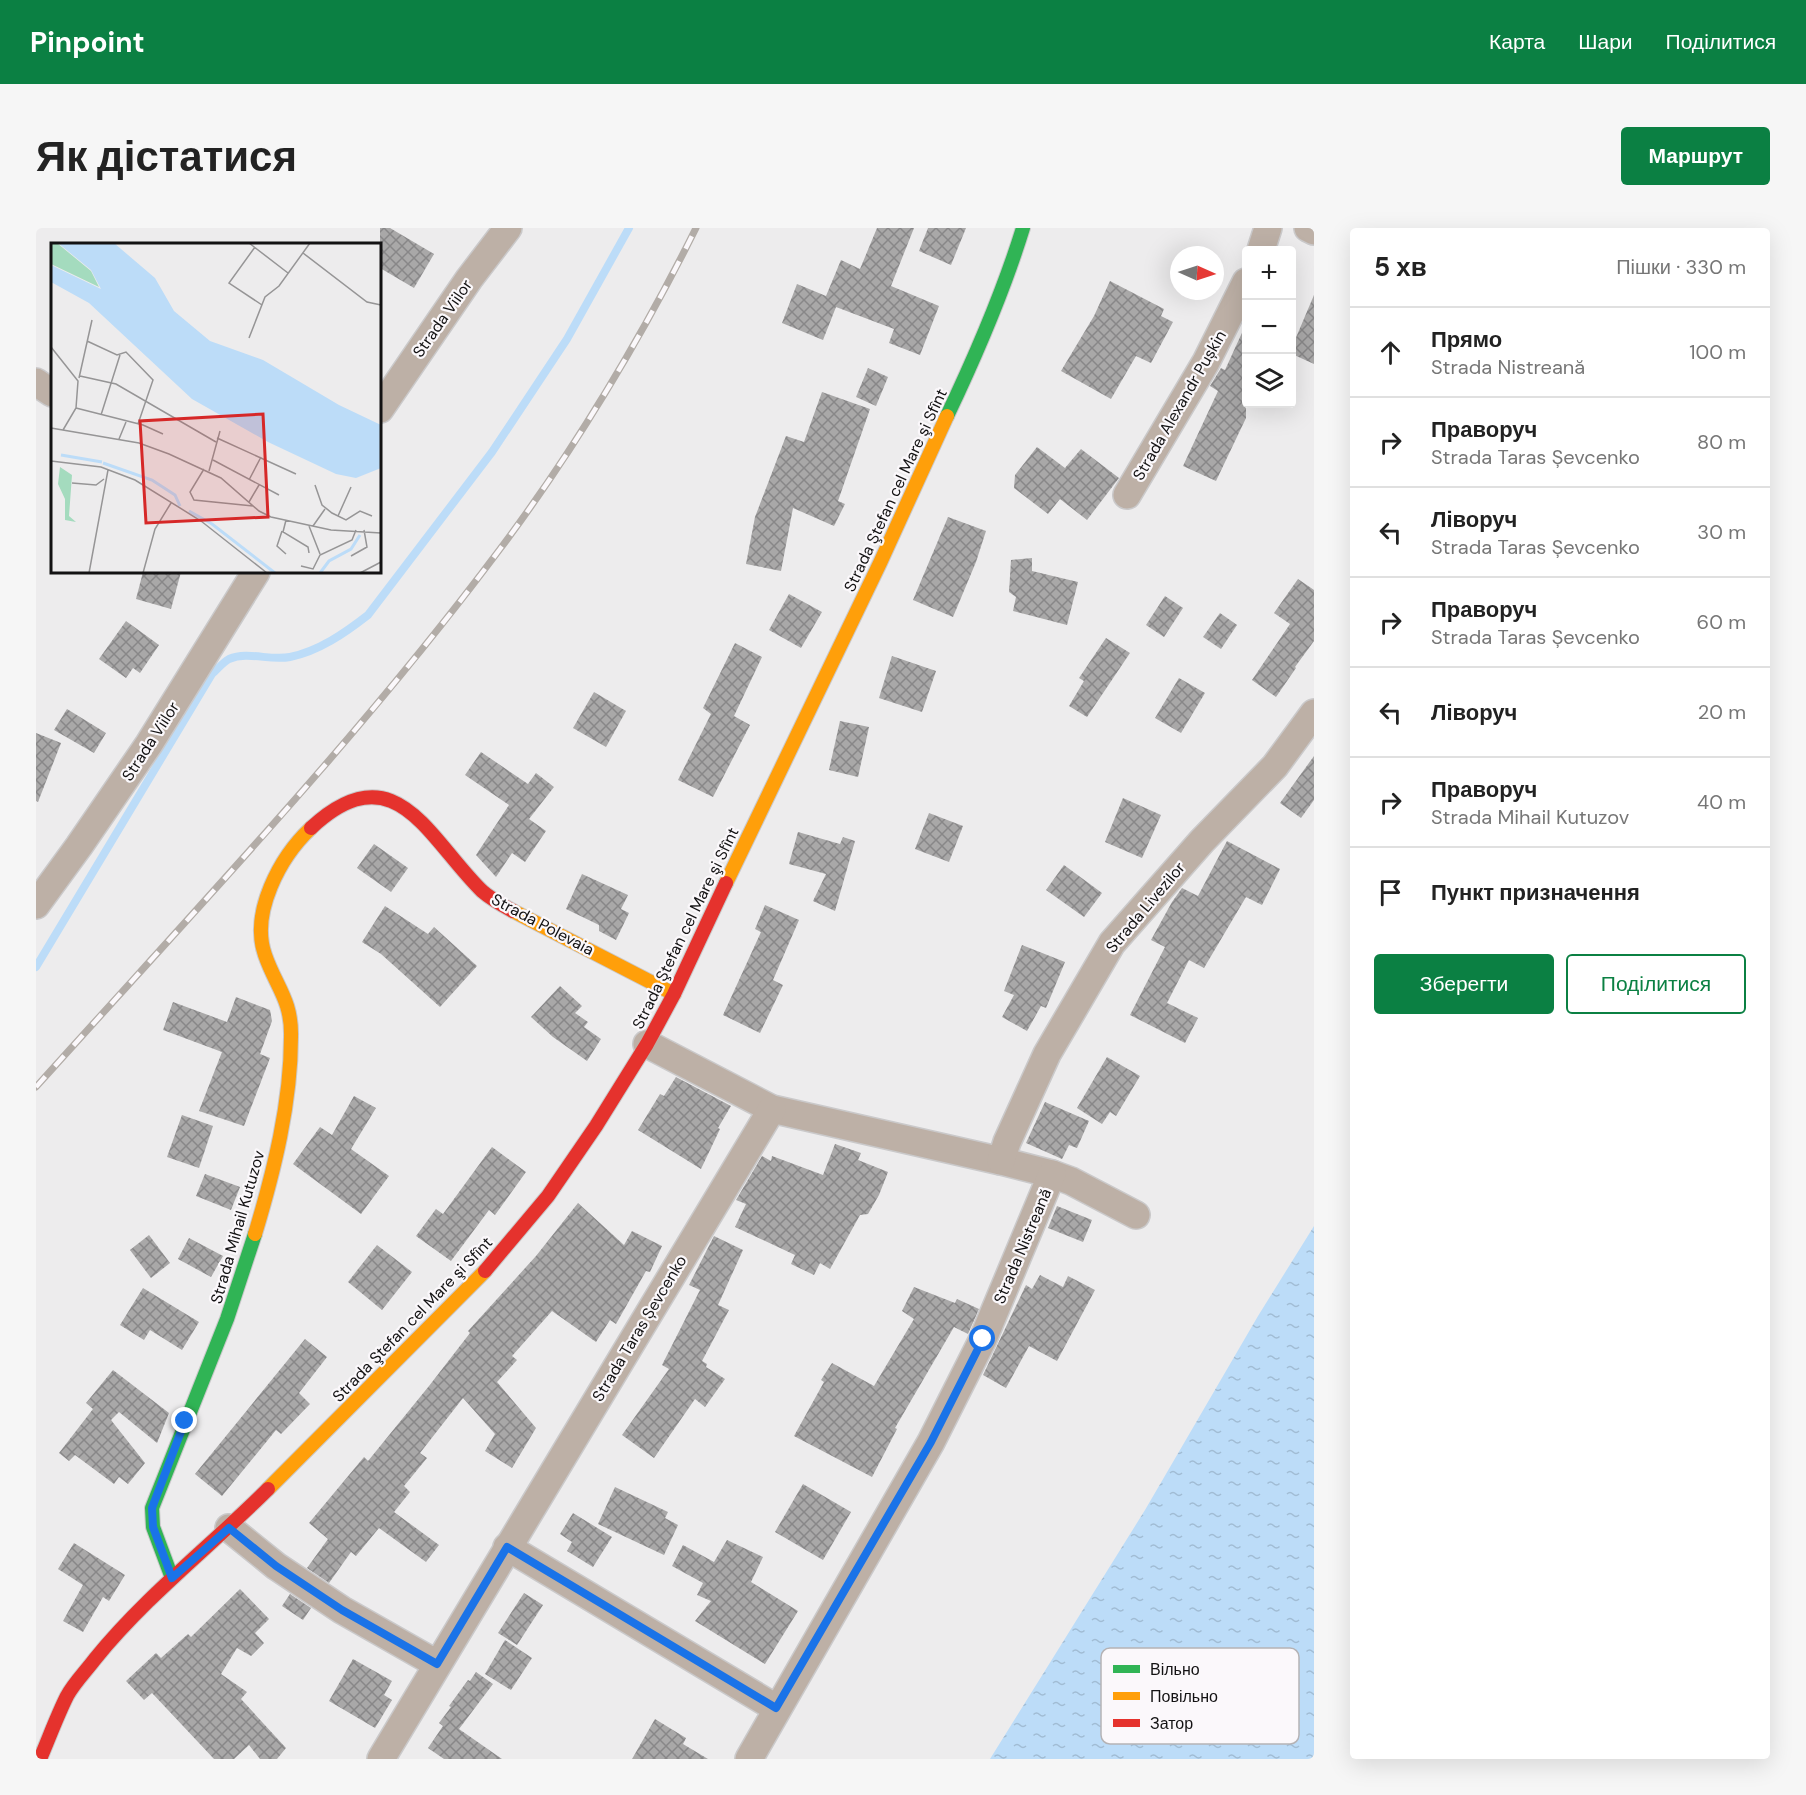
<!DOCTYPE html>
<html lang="uk">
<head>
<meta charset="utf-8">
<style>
  :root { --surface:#fff; --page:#f6f6f6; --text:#222; --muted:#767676; --line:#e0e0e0; --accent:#0b8043 }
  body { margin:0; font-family:"DM Sans",sans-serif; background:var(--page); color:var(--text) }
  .controls { position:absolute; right:18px; top:18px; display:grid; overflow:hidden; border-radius:6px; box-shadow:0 6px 24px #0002 }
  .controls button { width:54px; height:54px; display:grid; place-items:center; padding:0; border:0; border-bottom:2px solid var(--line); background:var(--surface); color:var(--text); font:30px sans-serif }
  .compass { position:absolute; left:1134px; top:18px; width:54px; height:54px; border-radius:50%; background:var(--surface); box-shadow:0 6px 24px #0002; rotate:93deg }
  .stop { position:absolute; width:18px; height:18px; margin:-14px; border:4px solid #1a73e8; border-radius:50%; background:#fff }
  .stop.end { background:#1a73e8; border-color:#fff; box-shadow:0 2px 6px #0008 }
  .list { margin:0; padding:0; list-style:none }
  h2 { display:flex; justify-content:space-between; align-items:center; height:78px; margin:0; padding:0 24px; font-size:26px }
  h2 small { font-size:20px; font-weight:400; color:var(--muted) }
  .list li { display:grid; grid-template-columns:39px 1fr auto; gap:18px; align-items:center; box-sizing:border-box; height:90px; padding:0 24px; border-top:2px solid var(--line) }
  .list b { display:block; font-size:22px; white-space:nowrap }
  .list p { margin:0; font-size:20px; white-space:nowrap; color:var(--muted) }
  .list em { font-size:20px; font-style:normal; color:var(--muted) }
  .actions { display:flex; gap:12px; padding:18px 24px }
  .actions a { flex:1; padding:14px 0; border:2px solid var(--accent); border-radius:6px; text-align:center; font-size:21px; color:var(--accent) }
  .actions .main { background:var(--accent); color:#fff }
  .icon { flex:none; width:33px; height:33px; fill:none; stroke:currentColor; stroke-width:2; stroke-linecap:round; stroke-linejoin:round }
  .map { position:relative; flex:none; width:1278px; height:1531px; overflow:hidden; border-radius:6px }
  header { display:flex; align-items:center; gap:36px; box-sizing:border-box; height:84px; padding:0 30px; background:var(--accent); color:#fff }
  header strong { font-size:28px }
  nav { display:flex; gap:33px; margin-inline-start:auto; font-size:21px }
  .intro { display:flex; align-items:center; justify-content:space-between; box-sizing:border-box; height:144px; padding:0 36px }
  h1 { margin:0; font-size:42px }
  .button { padding:15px 27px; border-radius:6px; background:var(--accent); color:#fff; font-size:21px; font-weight:700 }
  main { display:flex; gap:36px; padding:0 36px }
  aside { flex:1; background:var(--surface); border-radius:6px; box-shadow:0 6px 24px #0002 }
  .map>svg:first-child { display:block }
</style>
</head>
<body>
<header>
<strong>Pinpoint</strong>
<nav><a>Карта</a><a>Шари</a><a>Поділитися</a></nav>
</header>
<div class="intro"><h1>Як дістатися</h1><a class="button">Маршрут</a></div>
<main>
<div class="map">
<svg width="1278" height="1531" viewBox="0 0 1278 1531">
  <defs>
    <pattern id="water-ripples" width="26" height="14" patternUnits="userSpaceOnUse" patternTransform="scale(1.5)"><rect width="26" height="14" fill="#bcdcf8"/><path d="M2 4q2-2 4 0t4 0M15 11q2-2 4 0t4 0" fill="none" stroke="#a1bcd4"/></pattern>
    <pattern id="building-cross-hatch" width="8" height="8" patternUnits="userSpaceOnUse" patternTransform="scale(1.5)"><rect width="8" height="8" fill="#a9a8a8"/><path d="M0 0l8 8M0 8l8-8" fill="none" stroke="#888788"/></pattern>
  </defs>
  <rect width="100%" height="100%" fill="#edeced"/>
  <polygon fill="url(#water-ripples)" points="1278,998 1278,1531 954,1531 1109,1282 1222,1088"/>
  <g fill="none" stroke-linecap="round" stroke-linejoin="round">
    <path stroke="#bcdcf8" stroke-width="8" d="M0,739l176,-293c5,-4 11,-12 17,-15 19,-8 41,2 61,-2 29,-6 55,-24 78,-42l124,-163 75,-113 62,-111"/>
  </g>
  <g fill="url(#building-cross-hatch)">
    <polygon points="344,0 354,0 398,26 378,60 344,40"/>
    <polygon points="841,0 878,0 855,58 903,78 884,127 853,115 858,101 800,79 787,112 746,95 761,56 790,68 805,32 824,41"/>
    <polygon points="892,0 930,0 915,37 883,23"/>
    <polygon points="1074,53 1128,81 1125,88 1137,94 1115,135 1100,128 1075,171 1025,143 1058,88"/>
    <polygon points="1278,67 1278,136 1256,126 1256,119"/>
    <polygon points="1210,96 1210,190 1180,253 1147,238 1182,163 1174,158 1185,140 1189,142"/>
    <polygon points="832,140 852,149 840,178 820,169"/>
    <polygon points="786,164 834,181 802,273 809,276 798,298 757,280 745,343 710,336 719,289 750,208 768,214"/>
    <polygon points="1001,219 1029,240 1045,221 1083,250 1051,292 1024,271 1012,286 978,260 979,247"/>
    <polygon points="912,289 950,303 940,334 917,389 877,372"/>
    <polygon points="996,330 996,343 1042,354 1031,397 977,383 980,369 973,364 975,332"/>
    <polygon points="107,344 145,344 135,381 100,371"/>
    <polygon points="1262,351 1278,362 1278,413 1259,439 1260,440 1240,469 1216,452 1254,396 1238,385"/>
    <polygon points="753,366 786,384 765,420 733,402"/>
    <polygon points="1129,368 1147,380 1128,409 1110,397"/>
    <polygon points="1184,385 1201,397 1185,421 1167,409"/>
    <polygon points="90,393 123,417 104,445 97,440 90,450 63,431"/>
    <polygon points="1070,410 1094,425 1051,489 1033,478 1048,453 1043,450"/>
    <polygon points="699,415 726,429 698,488 714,497 677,569 642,552 675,486 667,480"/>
    <polygon points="856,428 900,443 886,484 843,470"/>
    <polygon points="1143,450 1169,465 1145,505 1119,490"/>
    <polygon points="558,464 590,483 570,519 537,500"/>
    <polygon points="31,481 70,505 58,525 18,502"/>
    <polygon points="804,493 833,499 822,549 793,542"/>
    <polygon points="0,505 25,515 2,574 0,573"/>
    <polygon points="445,524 492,556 500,545 518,559 493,591 510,603 489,634 476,625 460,649 440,627 473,577 429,547"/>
    <polygon points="1278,528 1278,572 1265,590 1244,575"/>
    <polygon points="1087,570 1125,587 1106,630 1069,614"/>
    <polygon points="893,585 927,598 913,634 879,621"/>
    <polygon points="762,604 804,616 807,609 819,613 799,683 777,673 790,646 753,636"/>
    <polygon points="1191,613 1244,641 1226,677 1210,669 1168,740 1153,732 1131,775 1162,790 1149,815 1094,787 1129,719 1115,712 1136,674 1146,660 1162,668"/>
    <polygon points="338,616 372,640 355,664 321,640"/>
    <polygon points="1028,637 1066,665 1048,689 1010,662"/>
    <polygon points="546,646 592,667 585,681 593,685 580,712 563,703 563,697 530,681"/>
    <polygon points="729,677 763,692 737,752 747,757 724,805 687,787 725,704 719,701"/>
    <polygon points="349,678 392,706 398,699 441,738 404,779 345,726 326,714"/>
    <polygon points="986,717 1029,734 1010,780 1005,778 991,803 966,789 978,767 968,763"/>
    <polygon points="524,758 546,778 539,785 552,794 548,799 565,811 551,833 517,809 495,789"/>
    <polygon points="200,769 234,782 236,793 224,826 234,830 208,898 163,883 186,824 127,802 137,774 191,794"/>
    <polygon points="1071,829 1104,848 1080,888 1074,884 1066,896 1041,880"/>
    <polygon points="640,849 695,878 682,900 684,901 665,941 602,902 624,866 628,868"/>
    <polygon points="318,868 340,880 315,921 353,948 325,986 257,936 284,899 296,907"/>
    <polygon points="1009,874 1053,893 1041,920 1033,917 1026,931 990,915"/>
    <polygon points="146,887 177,898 163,940 131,929"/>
    <polygon points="799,916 825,925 822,932 852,944 843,967 832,986 824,987 794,1041 784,1035 778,1047 755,1036 759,1027 699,999 710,976 700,972 726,928 735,933 736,928 787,947"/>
    <polygon points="456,919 490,944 459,987 453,982 415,1033 380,1008 400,981 407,986"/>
    <polygon points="169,946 204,959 195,982 160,968"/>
    <polygon points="542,975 588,1017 596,1003 626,1018 614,1044 610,1043 580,1096 574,1092 560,1114 516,1083 476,1128 481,1132 461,1154 500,1200 476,1240 449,1223 459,1206 427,1170 384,1225 391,1230 368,1258 374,1264 358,1284 403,1317 390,1334 343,1300 320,1328 315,1324 293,1355 271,1340 292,1311 273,1295 328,1229 332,1233 393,1158 434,1105 432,1103 500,1028"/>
    <polygon points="1021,978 1056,992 1047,1014 1012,1000"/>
    <polygon points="113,1007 134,1035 115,1050 94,1022"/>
    <polygon points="678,1008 707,1022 682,1077 693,1082 666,1133 671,1136 670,1139 689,1151 669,1179 659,1171 618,1230 586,1207 633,1141 626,1137 664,1062 653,1057"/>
    <polygon points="153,1010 187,1028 175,1049 142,1031"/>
    <polygon points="341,1017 376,1044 346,1082 312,1054"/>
    <polygon points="1004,1047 1027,1059 1032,1048 1059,1062 1021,1133 993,1118 970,1160 947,1147 990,1057 996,1061"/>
    <polygon points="878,1059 919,1075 921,1071 943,1081 932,1106 918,1099 859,1200 861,1201 836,1249 758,1208 788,1154 785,1152 796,1135 838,1158 878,1091 866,1083"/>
    <polygon points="107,1060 163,1094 146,1122 114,1102 108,1112 84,1097"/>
    <polygon points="269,1111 291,1129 263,1165 274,1176 245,1206 240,1202 186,1268 159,1246"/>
    <polygon points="77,1142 133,1185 121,1215 83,1184 75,1192 109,1235 92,1256 83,1249 78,1256 39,1227 33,1233 23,1225 57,1181 50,1175"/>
    <polygon points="767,1256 815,1284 787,1332 739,1304"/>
    <polygon points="579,1259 632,1284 629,1290 642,1297 628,1327 562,1296"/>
    <polygon points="537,1285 576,1309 557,1339 531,1323 536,1314 524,1306"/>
    <polygon points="691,1312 727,1329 715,1354 762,1383 729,1436 659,1393 675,1373 661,1367 667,1355 636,1338 647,1317 678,1334"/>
    <polygon points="38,1315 89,1347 73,1373 67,1369 47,1404 27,1393 47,1357 22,1341"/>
    <polygon points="204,1361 233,1391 219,1405 228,1415 215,1428 201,1420 185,1446 211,1464 205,1471 250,1520 241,1531 224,1531 213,1517 198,1531 178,1531 116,1465 108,1472 90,1453 120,1425 125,1430 152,1406 155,1409"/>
    <polygon points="488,1365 507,1377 481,1417 462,1405"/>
    <polygon points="254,1366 275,1380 267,1392 246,1378"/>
    <polygon points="469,1412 496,1430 475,1462 449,1446"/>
    <polygon points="317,1431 356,1453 348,1467 356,1472 339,1500 293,1473"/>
    <polygon points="440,1444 457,1456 423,1501 466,1531 408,1531 392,1520 407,1498 403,1495 415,1479 413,1478 432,1452 434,1453"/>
    <polygon points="619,1491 650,1510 647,1516 672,1531 596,1531"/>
  </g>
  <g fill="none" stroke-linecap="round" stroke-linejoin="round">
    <g stroke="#cac9ca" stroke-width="30">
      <g id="street">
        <polyline points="1272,0 1278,3"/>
        <polyline points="1225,22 1232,0"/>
        <polyline points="0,154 16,165"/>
        <polyline points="344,181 433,51 472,0"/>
        <polyline points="1091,267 1170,134 1210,54"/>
        <polyline points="0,677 43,618 113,516 220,344"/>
        <polyline points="611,816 736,881 965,933 1016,946 1035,953 1100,987"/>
        <polyline points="965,933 971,914 1011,826 1076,715 1166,613 1239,538 1278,485"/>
        <polyline points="193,1300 240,1338 306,1382 401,1436"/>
        <polyline points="471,1319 740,1480"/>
        <polyline points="345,1531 736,881"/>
        <polyline points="713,1531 895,1214 947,1111 1016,946"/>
      </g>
    </g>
    <g stroke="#cac9ca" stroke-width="16">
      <g id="fast">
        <path d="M911,188c29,-61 56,-123 76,-188"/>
        <polyline points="136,1350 117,1299 116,1280 191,1091 219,1006"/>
      </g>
    </g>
    <g stroke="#cac9ca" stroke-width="16">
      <g id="slow">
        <polyline points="690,655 844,335 911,188"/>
        <polyline points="477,683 638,766"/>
        <path d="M219,1006c19,-63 36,-131 36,-197 1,-37 -15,-50 -26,-82 -15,-42 15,-98 46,-127"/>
        <polyline points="232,1261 449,1043"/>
      </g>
    </g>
    <g stroke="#cac9ca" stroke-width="16">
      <g id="jam">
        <path d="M275,600c84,-78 117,10 171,63 9,8 20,14 31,20"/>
        <polyline points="449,1043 512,968 560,898 611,816 638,766 690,655"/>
        <path d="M4,1531c9,-21 17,-43 27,-63 7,-13 19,-25 28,-37 51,-63 116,-113 173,-170"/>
      </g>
    </g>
    <use href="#street" stroke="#bdb0a6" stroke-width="27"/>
    <use href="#fast" stroke="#30b455" stroke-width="14"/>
    <use href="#slow" stroke="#ff9f0a" stroke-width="14"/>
    <use href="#jam" stroke="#e5322d" stroke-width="14"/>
    <g stroke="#b2aca7" stroke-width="7">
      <path id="rail" d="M0,859c158,-176 322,-348 464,-538 73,-97 142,-212 196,-321"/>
    </g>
    <use href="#rail" stroke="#fbf8fb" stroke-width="4.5" stroke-dasharray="14" stroke-linecap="butt"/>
  </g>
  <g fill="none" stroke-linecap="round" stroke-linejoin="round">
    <polyline stroke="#1a73e8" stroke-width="8" points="149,1193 116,1280 117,1299 136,1350 193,1300 240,1338 306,1382 401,1436 471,1319 740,1480 895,1214 947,1111"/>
  </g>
  <g text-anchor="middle" stroke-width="4.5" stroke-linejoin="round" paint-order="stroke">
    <g font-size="16" fill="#131213" stroke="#fbf8fb">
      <text transform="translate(406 90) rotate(-55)" y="6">Strada Viilor</text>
      <text transform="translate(1143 177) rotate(-60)" y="6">Strada Alexandr Pușkin</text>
      <text transform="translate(859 262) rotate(-65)" y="6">Strada Ştefan cel Mare şi Sfînt</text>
      <text transform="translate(114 513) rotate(-57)" y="6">Strada Viilor</text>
      <text transform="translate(1109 679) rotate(-50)" y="6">Strada Livezilor</text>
      <text transform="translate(507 696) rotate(28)" y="6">Strada Polevaia</text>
      <text transform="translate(649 700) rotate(-64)" y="6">Strada Ştefan cel Mare şi Sfînt</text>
      <text transform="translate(201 999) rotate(-74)" y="6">Strada Mihail Kutuzov</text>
      <text transform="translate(986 1018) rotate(-67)" y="6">Strada Nistreană</text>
      <text transform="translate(376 1091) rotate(-46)" y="6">Strada Ştefan cel Mare şi Sfînt</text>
      <text transform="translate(603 1100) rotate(-59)" y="6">Strada Taras Șevcenko</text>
    </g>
  </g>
  <g transform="translate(15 15)">
    <rect width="330" height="330" fill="#edeced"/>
    <path d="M0,0h6l34,28 8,16 -48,-23zM9,224l12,8 -3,41 7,6 -11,-2v-21l-7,-15z" fill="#a4dbbe"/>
    <path d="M7,0h56l41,35 19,33 36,30 53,19 76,45 42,20v43l-25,10 -20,-4 -68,-32 -76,-43 -103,-96 -38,-21v-17l50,24 -10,-19z" fill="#bcdcf8"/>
    <path fill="none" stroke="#bcdcf8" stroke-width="3" d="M10,212l41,7M52,220l49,17 23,15 5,11M138,268l23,13 63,49M269,330l9,-12 22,-12 9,-14"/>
    <path fill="none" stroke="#969596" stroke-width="1.5" d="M198,0l39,30M204,4l-26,36 33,22M252,10l64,49 14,3M198,95l16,-41 14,-11 31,-43M36,98l30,14 9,-3 27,28 -15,44M0,104l27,34 -2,27 -13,22M29,133l36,8 100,58M28,135l13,-58M25,165l67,17 20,9M50,172l19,-60M0,185l88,15 30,11 52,24 38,33 12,6 60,13 50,3M166,195l79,36M68,196l7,-17M162,217l66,35M0,218l50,6 34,13 66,41 66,52M153,226l-14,23 4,8 59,6M158,228l11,-40M198,237l12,-23M21,240l24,2 8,-6M264,242l7,20 10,8 14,7 14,-9 12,5M198,259l10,-17M287,273l13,-29M235,277l-3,12 25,15 1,6M258,283l11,28M262,283l12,-17M231,288l-5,15 9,8M300,313l16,-9 -3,-17M250,323l12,3 7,-14 32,-15 4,-10M38,330l19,-103M92,330l12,-44 16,-26M309,330l21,-11"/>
    <path fill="#d62828" fill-opacity="0.15" stroke="#d62828" stroke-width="3" d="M212,171l5,103 -122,6 -6,-102z"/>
    <rect width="330" height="330" fill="none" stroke="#131213" stroke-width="3"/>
  </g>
  <rect x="1065" y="1420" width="198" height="96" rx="9" fill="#fbf8fb" stroke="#b5b3b5" stroke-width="1.5"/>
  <rect x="1077" y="1437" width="27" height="8" fill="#30b455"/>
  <rect x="1077" y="1464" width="27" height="8" fill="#ff9f0a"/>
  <rect x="1077" y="1491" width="27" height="8" fill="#e5322d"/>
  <g font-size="16" fill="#131213">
    <text x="1114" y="1447">Вільно</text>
    <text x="1114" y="1474">Повільно</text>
    <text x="1114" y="1501">Затор</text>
  </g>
</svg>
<div class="controls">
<button>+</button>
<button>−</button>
<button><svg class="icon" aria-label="layers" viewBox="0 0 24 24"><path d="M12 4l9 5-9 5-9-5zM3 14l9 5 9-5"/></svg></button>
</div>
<svg class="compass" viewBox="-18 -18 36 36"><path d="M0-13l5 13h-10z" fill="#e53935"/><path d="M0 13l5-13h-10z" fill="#767676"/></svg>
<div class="stop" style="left:947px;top:1111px"></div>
<div class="stop end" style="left:149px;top:1193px"></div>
</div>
<aside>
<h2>5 хв<small>Пішки · 330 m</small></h2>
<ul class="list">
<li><svg class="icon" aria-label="ahead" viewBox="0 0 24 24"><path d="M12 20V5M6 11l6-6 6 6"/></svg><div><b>Прямо</b><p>Strada Nistreană</p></div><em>100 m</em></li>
<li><svg class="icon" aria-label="right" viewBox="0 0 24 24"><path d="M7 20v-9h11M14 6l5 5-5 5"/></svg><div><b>Праворуч</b><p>Strada Taras Șevcenko</p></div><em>80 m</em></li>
<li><svg class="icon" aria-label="left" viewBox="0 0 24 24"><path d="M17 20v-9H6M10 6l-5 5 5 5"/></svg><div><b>Ліворуч</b><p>Strada Taras Șevcenko</p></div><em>30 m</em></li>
<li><svg class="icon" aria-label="right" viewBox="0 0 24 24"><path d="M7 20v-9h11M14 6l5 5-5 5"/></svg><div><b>Праворуч</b><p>Strada Taras Șevcenko</p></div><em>60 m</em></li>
<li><svg class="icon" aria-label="left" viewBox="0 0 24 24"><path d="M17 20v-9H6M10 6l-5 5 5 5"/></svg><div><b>Ліворуч</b></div><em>20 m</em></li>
<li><svg class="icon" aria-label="right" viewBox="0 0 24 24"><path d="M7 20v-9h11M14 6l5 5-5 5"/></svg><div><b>Праворуч</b><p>Strada Mihail Kutuzov</p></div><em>40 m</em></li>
<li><svg class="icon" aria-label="arrive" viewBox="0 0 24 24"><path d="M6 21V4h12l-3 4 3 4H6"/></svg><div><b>Пункт призначення</b></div></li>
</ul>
<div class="actions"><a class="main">Зберегти</a><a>Поділитися</a></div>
</aside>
</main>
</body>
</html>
